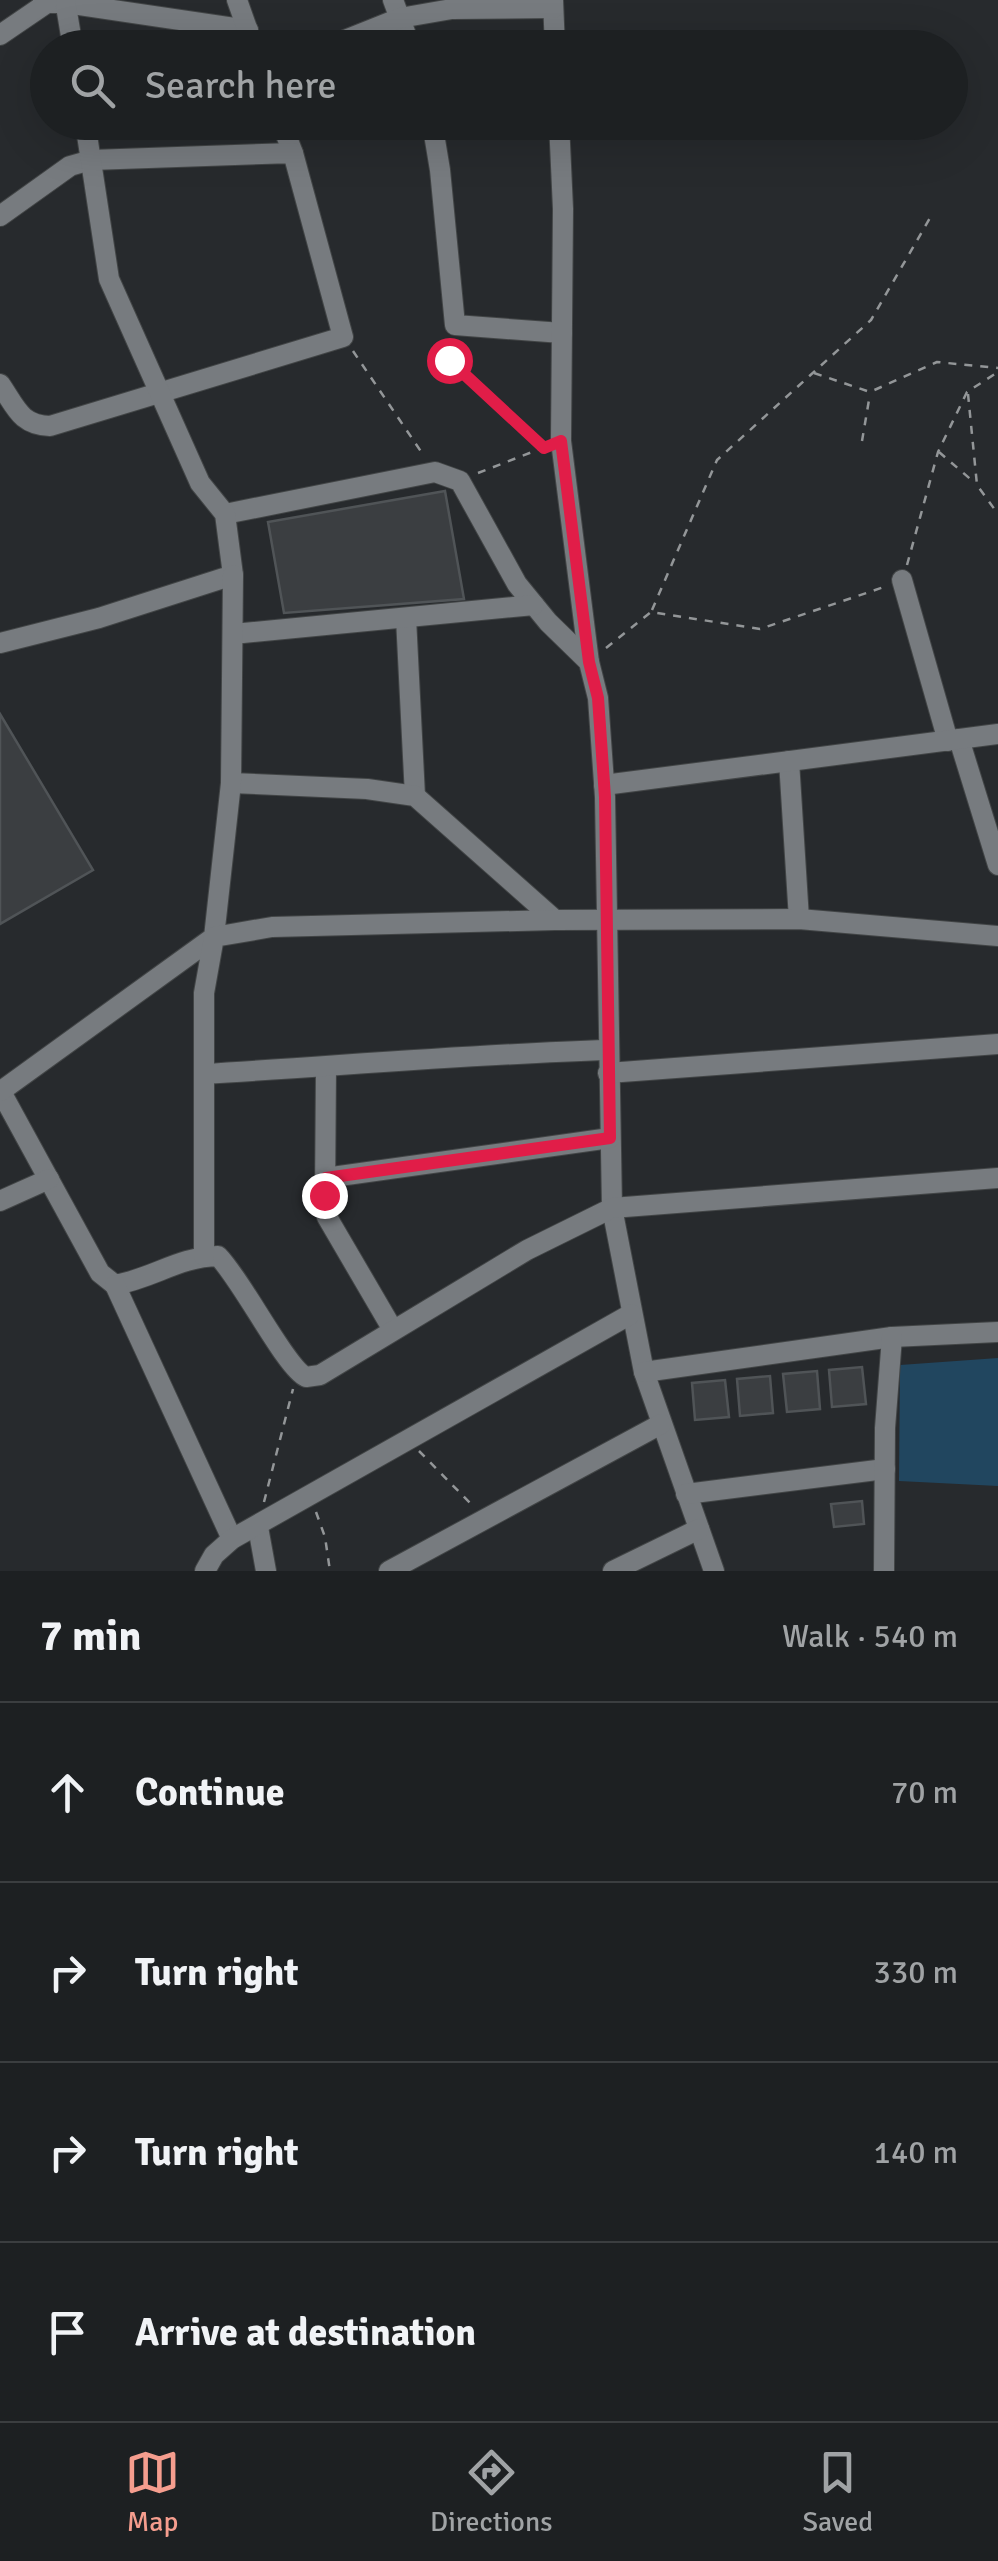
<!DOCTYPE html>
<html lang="en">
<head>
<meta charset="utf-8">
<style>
  :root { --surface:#1d2022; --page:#2a2d2f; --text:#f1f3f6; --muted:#a0a3a5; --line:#3b3e40; --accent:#f59d8e }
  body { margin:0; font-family:Signika,sans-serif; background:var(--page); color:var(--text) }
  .stop { position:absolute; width:30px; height:30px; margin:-22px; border:8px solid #e11d48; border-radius:50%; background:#fff }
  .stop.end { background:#e11d48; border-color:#fff; box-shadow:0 2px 10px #0008 }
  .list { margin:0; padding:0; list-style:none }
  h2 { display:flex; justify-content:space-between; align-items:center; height:130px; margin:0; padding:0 40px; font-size:42px }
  h2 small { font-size:32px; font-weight:400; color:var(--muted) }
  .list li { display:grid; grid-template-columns:65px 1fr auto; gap:30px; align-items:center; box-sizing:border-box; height:180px; padding:0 40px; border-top:2px solid var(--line) }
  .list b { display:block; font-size:38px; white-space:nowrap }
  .list em { font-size:32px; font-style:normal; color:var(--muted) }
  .icon { flex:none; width:55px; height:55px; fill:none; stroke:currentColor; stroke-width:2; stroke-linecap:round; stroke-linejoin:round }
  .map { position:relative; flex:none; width:998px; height:1571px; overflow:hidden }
  .search { position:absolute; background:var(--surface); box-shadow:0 10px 40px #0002; left:30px; right:30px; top:30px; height:110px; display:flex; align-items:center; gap:25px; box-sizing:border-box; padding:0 35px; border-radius:55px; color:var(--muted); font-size:38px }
  .sheet { height:850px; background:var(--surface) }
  nav { display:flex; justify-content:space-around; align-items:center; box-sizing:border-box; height:140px; border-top:2px solid var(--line); background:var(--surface); font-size:28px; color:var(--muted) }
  nav a { display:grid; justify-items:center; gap:5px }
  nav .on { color:var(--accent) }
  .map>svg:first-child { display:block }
</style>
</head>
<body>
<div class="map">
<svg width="998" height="1571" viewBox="0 0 998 1571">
  <rect width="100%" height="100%" fill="#272a2d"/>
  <polygon fill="#21465f" points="998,1358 998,1486 899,1481 900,1365"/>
  <g fill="#3b3e41" stroke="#505457" stroke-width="2.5">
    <polygon points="445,491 464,599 284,613 268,522"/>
    <polygon points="0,714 93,870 0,924"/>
    <polygon points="862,1367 866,1404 832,1407 829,1370"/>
    <polygon points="817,1371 820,1409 787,1412 783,1374"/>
    <polygon points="770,1376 773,1413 740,1416 737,1379"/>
    <polygon points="725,1380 729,1417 695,1420 692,1383"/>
    <polygon points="862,1501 864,1524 834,1527 831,1504"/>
  </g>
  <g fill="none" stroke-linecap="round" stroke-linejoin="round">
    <g stroke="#424546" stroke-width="22">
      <g id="minor">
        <polyline points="43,0 47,3 66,3 248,30"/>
        <polyline points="65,0 73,48"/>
        <polyline points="237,0 254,48"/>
        <polyline points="393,0 411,48"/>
        <polyline points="553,0 555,48"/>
        <polyline points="0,35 47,3"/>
        <polyline points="325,48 400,18 452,9 553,8"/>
        <polyline points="281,122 293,153"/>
        <polyline points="432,122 440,170 455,325 562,333"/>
        <polyline points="559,122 563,209 561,441 589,662"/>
        <path d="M0,216l70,-50 21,-6 202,-7 50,184 -293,89c-30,-1 -34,-19 -50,-42"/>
        <polyline points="225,514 435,472 460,481 517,584 548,622 589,662 598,698 605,797 612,1208 644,1372 714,1571"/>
        <polyline points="902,580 948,741"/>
        <polyline points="406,618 415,796"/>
        <polyline points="233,634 534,605"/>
        <polyline points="0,643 99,618 233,575 225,514 200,483 109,279 85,122"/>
        <polyline points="959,739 998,865"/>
        <polyline points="789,761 799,919"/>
        <polyline points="231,783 367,789 415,796 555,920"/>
        <polyline points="604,785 998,734"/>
        <polyline points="326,1067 325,1195 327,1217 393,1330"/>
        <polyline points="608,1073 998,1044"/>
        <path d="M204,1074c135,-8 269,-20 404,-24"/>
        <path d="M0,1090l100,183 15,12c39,-7 63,-28 103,-29 24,24 68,112 88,121l14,-2 207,-125 85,-42 386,-30"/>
        <polyline points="1,1091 214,937 231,783 233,575"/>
        <polyline points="325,1178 610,1138"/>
        <polyline points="0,1201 49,1179"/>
        <polyline points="204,1256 204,993 214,937 272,927 555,920 799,919 998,936"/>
        <polyline points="115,1285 232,1539"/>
        <polyline points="644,1372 892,1337 998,1332"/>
        <polyline points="686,1494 885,1469"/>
        <polyline points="258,1527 266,1571"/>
        <polyline points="205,1571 214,1555 232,1539 631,1314"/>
        <polyline points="389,1571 661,1424"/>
        <polyline points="613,1571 699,1529"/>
        <polyline points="884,1571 885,1428 892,1337"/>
      </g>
    </g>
    <g stroke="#939698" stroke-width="2.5" stroke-dasharray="8 8" stroke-linecap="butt">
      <polyline points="353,351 424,456"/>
      <polyline points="449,360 543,447"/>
      <polyline points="814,373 870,392 937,362 998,368"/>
      <polyline points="968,394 977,485 998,514"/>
      <polyline points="862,441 870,394"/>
      <polyline points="939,452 975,483"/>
      <polyline points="478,473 545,447"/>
      <polyline points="907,565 938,452 967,392 998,372"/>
      <polyline points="652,610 717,460 871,320 930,218"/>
      <polyline points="606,648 651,612 760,629 887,586"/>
      <polyline points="419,1451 473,1506"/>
      <polyline points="264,1502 293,1389"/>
      <polyline points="316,1512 325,1537 330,1571"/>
    </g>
    <use href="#minor" stroke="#777b7f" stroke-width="20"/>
  </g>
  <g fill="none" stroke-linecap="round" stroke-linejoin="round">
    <polyline stroke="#e11d48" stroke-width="12" points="324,1195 326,1178 610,1138 605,797 598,698 589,662 561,441 544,448 449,360"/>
  </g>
</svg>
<div class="stop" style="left:449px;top:360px"></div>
<div class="stop end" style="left:324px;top:1195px"></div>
<div class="search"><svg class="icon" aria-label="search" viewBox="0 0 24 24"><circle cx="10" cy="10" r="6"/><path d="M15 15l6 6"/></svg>Search here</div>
</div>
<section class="sheet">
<h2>7 min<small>Walk · 540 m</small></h2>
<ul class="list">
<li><svg class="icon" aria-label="ahead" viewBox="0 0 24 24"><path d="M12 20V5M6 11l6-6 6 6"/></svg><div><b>Continue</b></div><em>70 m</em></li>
<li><svg class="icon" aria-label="right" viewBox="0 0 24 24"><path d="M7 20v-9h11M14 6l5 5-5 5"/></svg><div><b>Turn right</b></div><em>330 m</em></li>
<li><svg class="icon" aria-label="right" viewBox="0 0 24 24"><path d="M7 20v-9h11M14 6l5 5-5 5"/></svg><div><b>Turn right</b></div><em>140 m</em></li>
<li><svg class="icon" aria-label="arrive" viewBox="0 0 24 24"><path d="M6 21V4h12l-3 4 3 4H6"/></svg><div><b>Arrive at destination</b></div></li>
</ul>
</section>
<nav>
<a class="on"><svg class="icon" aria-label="map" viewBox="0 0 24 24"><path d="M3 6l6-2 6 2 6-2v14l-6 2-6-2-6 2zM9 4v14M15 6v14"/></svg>Map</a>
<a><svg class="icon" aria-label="directions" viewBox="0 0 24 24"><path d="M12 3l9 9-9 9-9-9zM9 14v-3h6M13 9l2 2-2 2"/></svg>Directions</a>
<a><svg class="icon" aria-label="saved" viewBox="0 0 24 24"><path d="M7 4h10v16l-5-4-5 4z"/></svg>Saved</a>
</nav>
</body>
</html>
